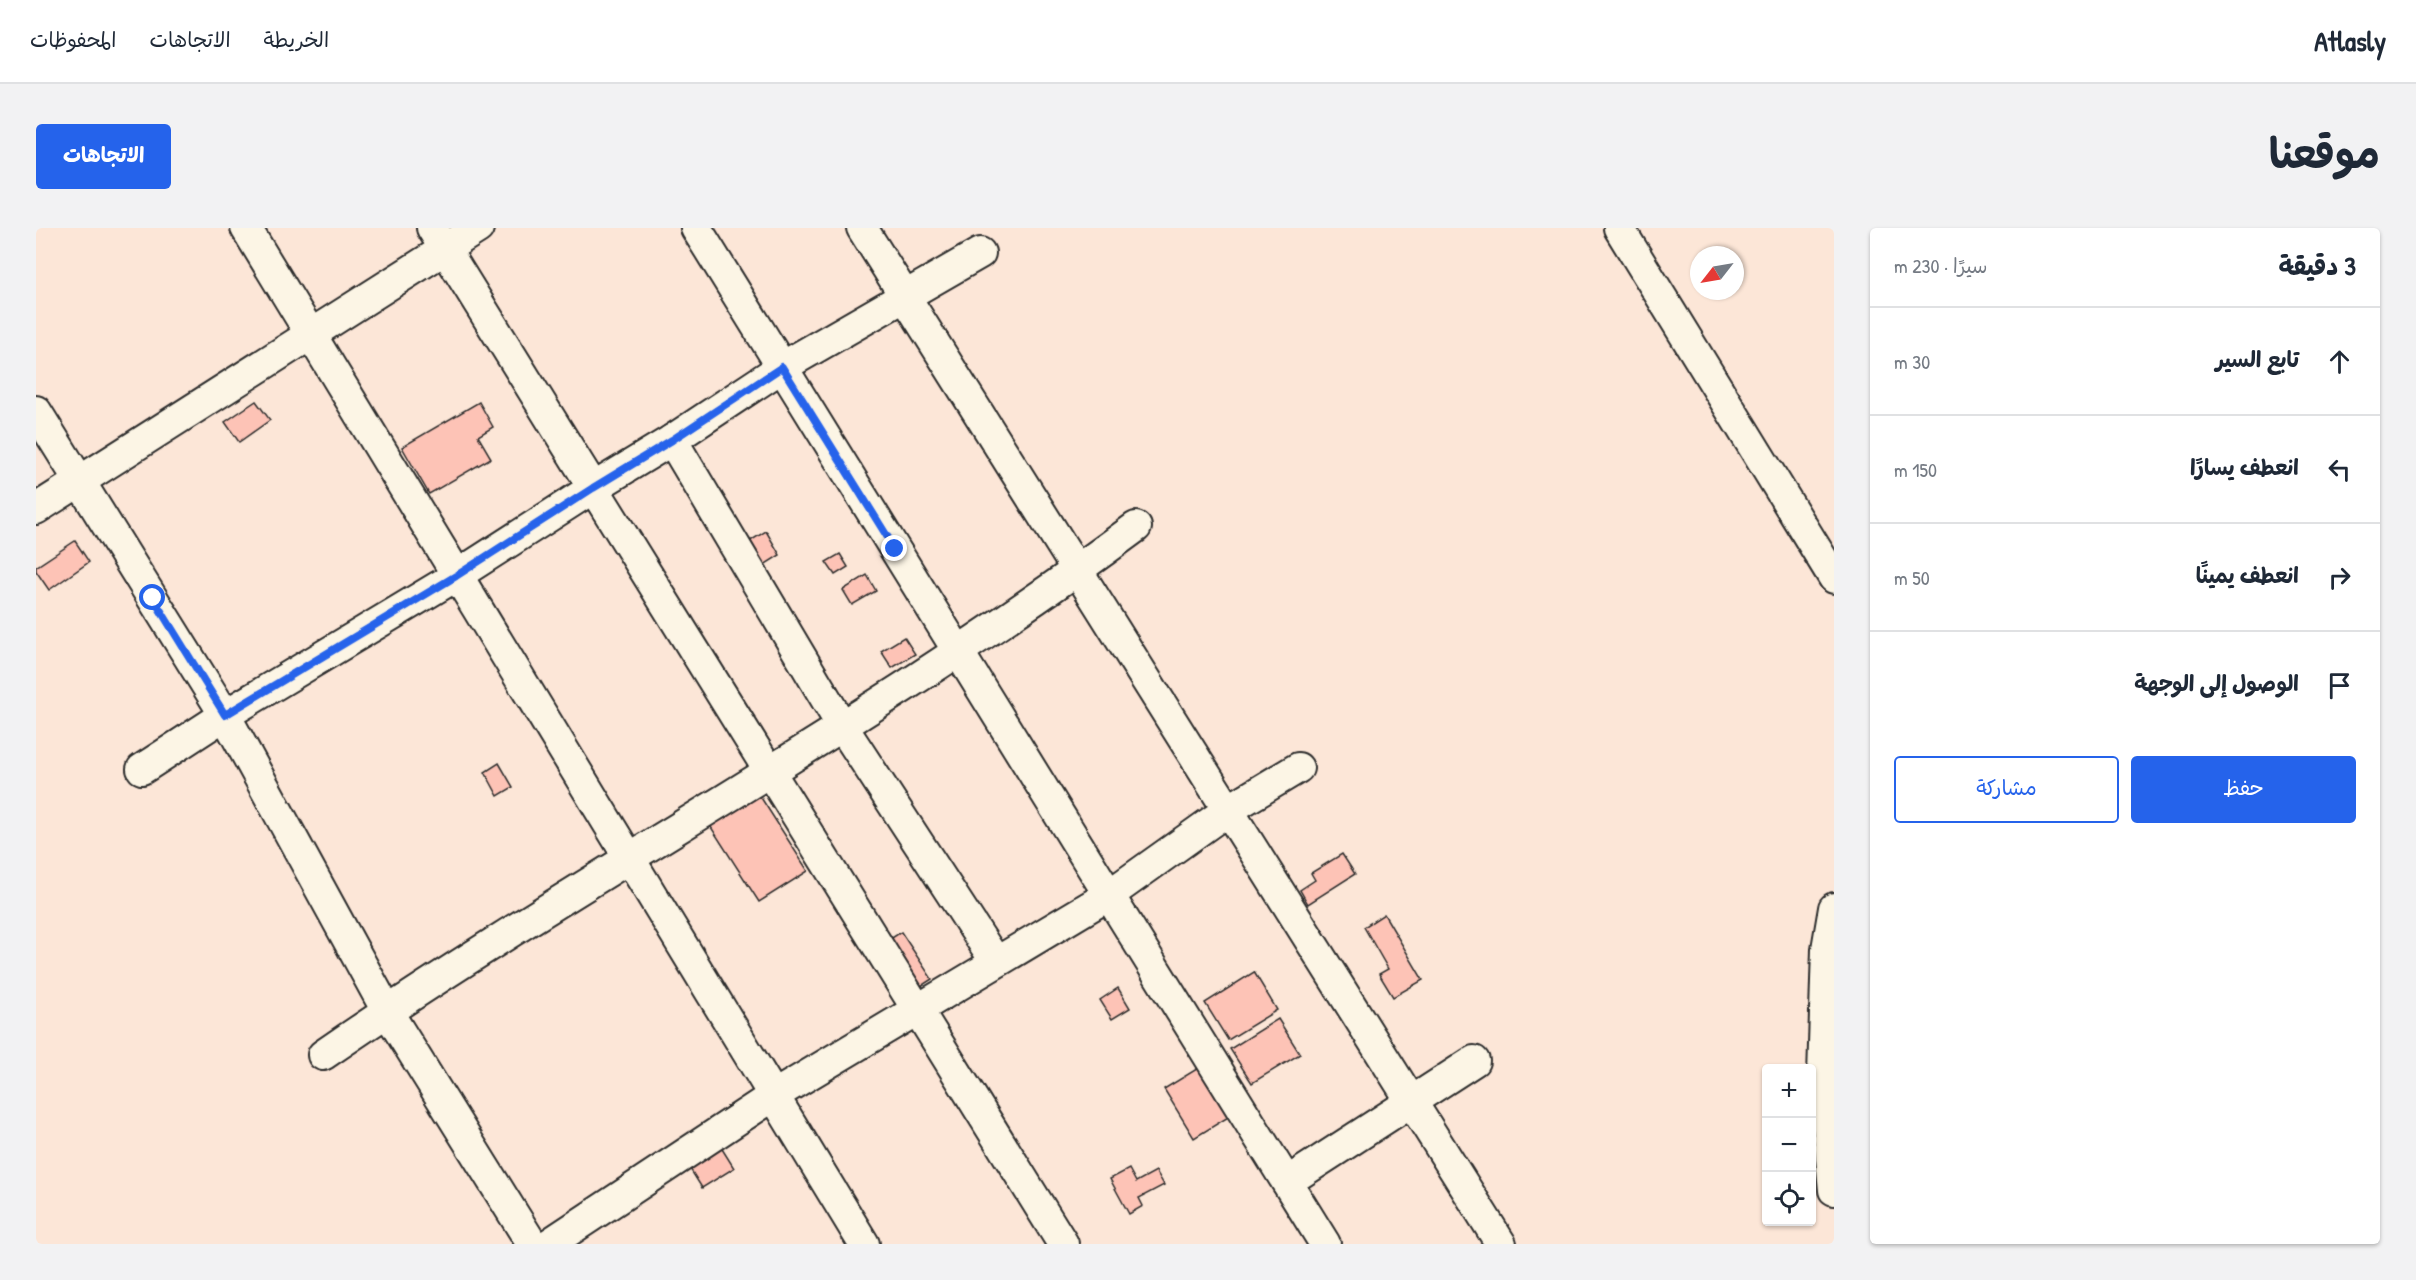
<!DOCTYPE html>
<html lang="ar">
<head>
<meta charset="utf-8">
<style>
  :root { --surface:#fff; --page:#f2f2f3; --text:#1f2937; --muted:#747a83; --line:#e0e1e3; --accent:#2563eb }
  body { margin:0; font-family:"Patrick Hand","Playpen Sans Arabic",sans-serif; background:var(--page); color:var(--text); direction:rtl }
  .controls { position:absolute; right:18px; bottom:18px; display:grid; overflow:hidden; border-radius:6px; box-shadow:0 2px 4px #0004 }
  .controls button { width:54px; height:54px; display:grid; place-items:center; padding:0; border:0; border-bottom:2px solid var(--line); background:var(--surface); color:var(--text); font:30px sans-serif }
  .compass { position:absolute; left:1654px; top:18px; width:54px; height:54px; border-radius:50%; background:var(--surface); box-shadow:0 2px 4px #0004; rotate:239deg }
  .stop { position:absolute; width:18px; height:18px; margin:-14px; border:4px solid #2563eb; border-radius:50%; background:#fff }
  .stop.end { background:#2563eb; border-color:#fff; box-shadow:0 2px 6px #0008 }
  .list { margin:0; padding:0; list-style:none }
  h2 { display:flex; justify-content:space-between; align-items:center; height:78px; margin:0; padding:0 24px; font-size:26px }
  h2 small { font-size:20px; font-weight:400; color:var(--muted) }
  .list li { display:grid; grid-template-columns:39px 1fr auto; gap:18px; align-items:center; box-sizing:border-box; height:108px; padding:0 24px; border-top:2px solid var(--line) }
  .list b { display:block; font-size:22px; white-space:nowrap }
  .list em { font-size:20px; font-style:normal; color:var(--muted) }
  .actions { display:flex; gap:12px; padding:18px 24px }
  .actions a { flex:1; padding:14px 0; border:2px solid var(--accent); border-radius:6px; text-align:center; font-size:21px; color:var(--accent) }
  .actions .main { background:var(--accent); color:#fff }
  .icon { flex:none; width:33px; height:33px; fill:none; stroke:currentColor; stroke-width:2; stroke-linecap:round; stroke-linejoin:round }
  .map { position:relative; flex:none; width:1798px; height:1016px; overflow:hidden; direction:ltr; border-radius:6px }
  header { display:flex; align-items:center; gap:36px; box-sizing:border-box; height:84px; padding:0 30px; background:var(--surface); border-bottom:2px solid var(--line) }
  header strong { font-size:28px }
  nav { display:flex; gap:33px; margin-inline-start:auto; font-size:21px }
  .intro { display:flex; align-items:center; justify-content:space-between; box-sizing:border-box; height:144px; padding:0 36px }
  h1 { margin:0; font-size:42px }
  .button { padding:15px 27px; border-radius:6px; background:var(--accent); color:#fff; font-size:21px; font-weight:700 }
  main { display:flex; gap:36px; padding:0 36px }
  aside { flex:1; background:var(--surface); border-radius:6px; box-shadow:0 2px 4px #0004 }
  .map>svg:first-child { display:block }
</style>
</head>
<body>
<header>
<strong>Atlasly</strong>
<nav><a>الخريطة</a><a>الاتجاهات</a><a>المحفوظات</a></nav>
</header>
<div class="intro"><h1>موقعنا</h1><a class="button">الاتجاهات</a></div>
<main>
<aside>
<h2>3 دقيقة<small>سيرًا · 230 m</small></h2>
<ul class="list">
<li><svg class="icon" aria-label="ahead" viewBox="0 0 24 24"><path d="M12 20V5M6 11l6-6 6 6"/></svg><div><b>تابع السير</b></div><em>30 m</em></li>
<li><svg class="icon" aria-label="left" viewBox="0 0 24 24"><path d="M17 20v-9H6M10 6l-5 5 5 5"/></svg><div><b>انعطف يسارًا</b></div><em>150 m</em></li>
<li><svg class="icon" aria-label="right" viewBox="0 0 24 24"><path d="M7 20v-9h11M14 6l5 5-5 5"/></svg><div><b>انعطف يمينًا</b></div><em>50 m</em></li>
<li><svg class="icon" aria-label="arrive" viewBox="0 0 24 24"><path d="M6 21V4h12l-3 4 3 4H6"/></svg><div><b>الوصول إلى الوجهة</b></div></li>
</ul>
<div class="actions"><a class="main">حفظ</a><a>مشاركة</a></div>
</aside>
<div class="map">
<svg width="1798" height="1016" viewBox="0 0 1798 1016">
  <rect width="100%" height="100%" fill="#fce6d7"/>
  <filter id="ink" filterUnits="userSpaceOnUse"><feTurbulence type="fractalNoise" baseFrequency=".0167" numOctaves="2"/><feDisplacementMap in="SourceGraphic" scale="12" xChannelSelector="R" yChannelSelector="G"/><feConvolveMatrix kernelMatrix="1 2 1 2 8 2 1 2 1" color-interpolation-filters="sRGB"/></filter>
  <g filter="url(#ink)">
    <g fill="#fdc3b6" stroke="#2b2b2b" stroke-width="1.5">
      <polygon points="220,173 234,192 203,214 189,194"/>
      <polygon points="443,174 457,199 442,208 455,230 393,266 366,219"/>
      <polygon points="730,303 744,327 725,339 711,315"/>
      <polygon points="39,313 53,334 13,362 0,343 0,339"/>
      <polygon points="804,326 812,339 799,347 790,334"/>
      <polygon points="831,347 840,363 816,377 807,362"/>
      <polygon points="868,409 879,426 856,440 845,423"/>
      <polygon points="463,535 477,559 462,568 449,544"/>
      <polygon points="722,565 772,643 723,674 673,596"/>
      <polygon points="1306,626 1319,646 1272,676 1264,662 1279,652 1275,645"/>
      <polygon points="1348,686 1387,752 1357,769 1343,746 1352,741 1328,699"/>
      <polygon points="865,704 896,751 879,762 848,715"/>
      <polygon points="1218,744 1241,782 1192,812 1169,775"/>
      <polygon points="1082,760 1094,780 1076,791 1064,772"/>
      <polygon points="1242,791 1264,826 1216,855 1194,821"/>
      <polygon points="1164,839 1194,888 1158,910 1128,861"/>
      <polygon points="683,916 698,940 666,960 651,936"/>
      <polygon points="1093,941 1100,954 1120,943 1128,957 1103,970 1107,978 1093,986 1074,951"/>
    </g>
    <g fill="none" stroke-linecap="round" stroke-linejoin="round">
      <g stroke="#2b2b2b" stroke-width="34">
        <g id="minor">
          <polyline points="210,0 828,1016"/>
          <polyline points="396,0 1027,1016"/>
          <polyline points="660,0 1289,1016"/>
          <polyline points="826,0 1465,1016"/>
          <polyline points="1583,0 1798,350"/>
          <polyline points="0,183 189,487 351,783 496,1016"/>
          <polyline points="636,212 806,498 960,734"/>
          <polyline points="0,281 442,0"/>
          <polyline points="106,541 189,487 420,348 557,260 636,212 746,139 944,25"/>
          <polyline points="1798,680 1791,721 1787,848 1798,962"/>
          <path d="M287,827c266,-183 554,-335 813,-528"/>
          <polyline points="1251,954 1438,833"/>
          <polyline points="513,1016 737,868 1073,667 1192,582 1262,540"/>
        </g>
      </g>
      <use href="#minor" stroke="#fcf5e5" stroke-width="30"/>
    </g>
  </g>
  <g fill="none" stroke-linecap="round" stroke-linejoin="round" filter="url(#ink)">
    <polyline stroke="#2563eb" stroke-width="8" points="117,370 189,487 420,348 557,260 636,212 746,139 859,321"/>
  </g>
</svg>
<div class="controls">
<button>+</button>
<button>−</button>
<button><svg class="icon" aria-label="locate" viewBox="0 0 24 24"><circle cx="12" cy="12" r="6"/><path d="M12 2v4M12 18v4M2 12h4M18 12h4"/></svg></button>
</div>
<svg class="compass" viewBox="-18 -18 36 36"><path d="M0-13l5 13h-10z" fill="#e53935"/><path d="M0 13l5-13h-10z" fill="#747a83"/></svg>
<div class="stop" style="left:117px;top:370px"></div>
<div class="stop end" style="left:859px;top:321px"></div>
</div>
</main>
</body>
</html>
